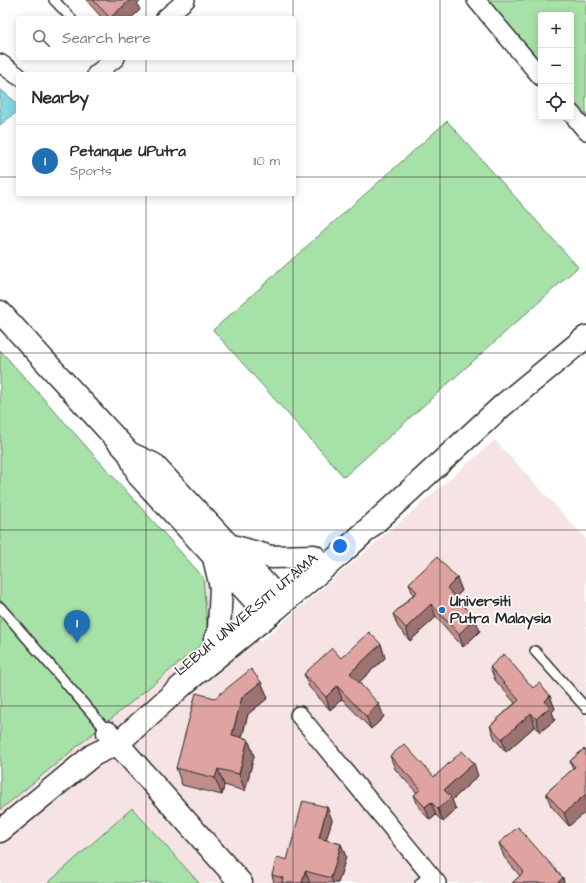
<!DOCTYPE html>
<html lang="en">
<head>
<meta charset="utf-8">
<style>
  :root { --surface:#fff; --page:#f2f2f3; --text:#2b2b33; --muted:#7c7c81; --line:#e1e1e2; --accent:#1f6fb2 }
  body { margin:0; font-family:"Architects Daughter",sans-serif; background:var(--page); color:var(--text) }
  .controls { position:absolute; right:12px; top:12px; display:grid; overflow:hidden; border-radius:4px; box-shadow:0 2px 10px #0003 }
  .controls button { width:36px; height:36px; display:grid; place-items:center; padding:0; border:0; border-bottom:1px solid var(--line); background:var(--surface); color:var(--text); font:20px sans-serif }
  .you { position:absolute; left:340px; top:546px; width:14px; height:14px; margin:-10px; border:3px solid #fff; border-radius:50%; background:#1a73e8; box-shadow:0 0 0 6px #1a73e833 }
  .badge { display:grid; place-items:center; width:26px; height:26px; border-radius:50%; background:var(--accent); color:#fff; font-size:13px; font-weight:700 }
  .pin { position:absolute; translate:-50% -33px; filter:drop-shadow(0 1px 2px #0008) }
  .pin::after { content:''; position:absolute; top:21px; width:14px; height:12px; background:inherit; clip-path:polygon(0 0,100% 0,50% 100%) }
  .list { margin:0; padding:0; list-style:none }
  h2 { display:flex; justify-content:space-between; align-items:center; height:52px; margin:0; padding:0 16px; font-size:17px }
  h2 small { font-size:13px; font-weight:400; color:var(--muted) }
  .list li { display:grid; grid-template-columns:26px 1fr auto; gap:12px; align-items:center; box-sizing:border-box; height:72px; padding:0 16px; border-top:1px solid var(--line) }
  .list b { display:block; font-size:15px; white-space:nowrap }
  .list p { margin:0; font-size:13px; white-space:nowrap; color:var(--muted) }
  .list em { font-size:13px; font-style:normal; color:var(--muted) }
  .icon { flex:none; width:22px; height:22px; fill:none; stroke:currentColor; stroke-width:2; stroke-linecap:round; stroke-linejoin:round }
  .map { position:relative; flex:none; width:586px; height:883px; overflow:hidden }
  .search { position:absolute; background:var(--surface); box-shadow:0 2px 10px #0003; left:16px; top:16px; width:280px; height:44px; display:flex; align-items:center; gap:10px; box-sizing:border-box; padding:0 14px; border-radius:4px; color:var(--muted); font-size:15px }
  .panel { position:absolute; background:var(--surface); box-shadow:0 2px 10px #0003; left:16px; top:72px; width:280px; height:124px; border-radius:4px }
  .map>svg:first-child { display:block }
</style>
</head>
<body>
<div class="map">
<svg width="586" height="883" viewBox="0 0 586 883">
  <rect width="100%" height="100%" fill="#fff"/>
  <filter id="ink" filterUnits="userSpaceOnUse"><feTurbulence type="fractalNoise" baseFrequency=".025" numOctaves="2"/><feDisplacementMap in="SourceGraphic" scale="8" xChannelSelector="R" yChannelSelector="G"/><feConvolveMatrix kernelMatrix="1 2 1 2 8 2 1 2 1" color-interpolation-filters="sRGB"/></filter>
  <g filter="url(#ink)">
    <polygon fill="#f5e4e3" points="0,350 260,642 495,440 586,539 586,883 0,883"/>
    <g fill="#a6e1a7" stroke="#688669">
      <polygon points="481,0 586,0 586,121 571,104 571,15 541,15 541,69"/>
      <polygon points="447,121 578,267 344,477 213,330"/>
      <polygon points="0,350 203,577 208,639 0,810"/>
      <polygon points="132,808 199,883 48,883"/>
    </g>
    <polygon fill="#87d8e1" stroke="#629398" points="0,89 18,104 18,111 0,125"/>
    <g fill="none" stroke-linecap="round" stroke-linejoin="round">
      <g stroke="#2b2b2b" stroke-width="12">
        <g id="service">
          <polyline points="54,0 71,18"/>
          <polyline points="0,607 108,732"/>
          <polyline points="535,651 586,708"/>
          <polyline points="420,883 430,875"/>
        </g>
      </g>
      <g stroke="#2b2b2b" stroke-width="20">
        <g id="minor">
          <polyline points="476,0 541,77"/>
          <polyline points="165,18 186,0"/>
          <polyline points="0,63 18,76"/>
          <polyline points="96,74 116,58"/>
          <polyline points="571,113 586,131"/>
          <polyline points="299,715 437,883"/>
        </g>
      </g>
      <g stroke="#2b2b2b" stroke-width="25">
        <g id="tertiary">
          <polyline points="0,312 129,453 139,476 258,604 273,601 284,593"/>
          <path d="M129,453l24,11 120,128c1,8 -4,14 -11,19"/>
          <polyline points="229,545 271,557 314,556"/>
          <polyline points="214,558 221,587 219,630 215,640"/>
          <polyline points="108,733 241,883"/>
          <polyline points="0,831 93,755 118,743 186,682 276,609 343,552 502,406 586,337"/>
        </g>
      </g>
      <use href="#service" stroke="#fff" stroke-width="9"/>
      <use href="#minor" stroke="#fff" stroke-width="17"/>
      <use href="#tertiary" stroke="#fff" stroke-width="22"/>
    </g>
    <g fill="#c08d8b" stroke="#2b2b2b">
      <polygon points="86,0 142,0 137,4 140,10 131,18 102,18"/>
      <polygon points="457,578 462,591 455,597 480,631 463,647 436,617 410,641 398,627 393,614 413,595 409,583"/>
      <polygon points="381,644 385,658 359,682 384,717 371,729 342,699 330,710 309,687 304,674 341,658"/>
      <polygon points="490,667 550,696 555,709 552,712 555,720 540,732 535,726 506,752 495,739 490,726 515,703 495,680"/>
      <polygon points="261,682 268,698 248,714 242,737 248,739 254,756 245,791 224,785 222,795 182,785 176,768 215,698"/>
      <polygon points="584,749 569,826 551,806 546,793 573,769 570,761"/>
      <polygon points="390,756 434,777 478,776 452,800 456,810 443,822 436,815 430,820 419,808 414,795 417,793 395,769"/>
      <polygon points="327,807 332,820 326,840 341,844 346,857 338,883 274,883 272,875 287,860"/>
      <polygon points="499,843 563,878 564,883 512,883 520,876 504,857"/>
    </g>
    <g fill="#9c7371" stroke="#2b2b2b">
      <polygon points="130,0 142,0 137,4 140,10 131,18 110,18"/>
      <polygon points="457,578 462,591 451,601 447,588"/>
      <polygon points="431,604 436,617 410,641 406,628"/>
      <polygon points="475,618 480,631 463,647 459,634"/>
      <polygon points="381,644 385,658 355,686 350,673"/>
      <polygon points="261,682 268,698 248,714 238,751 232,735 242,697"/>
      <polygon points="337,686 342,699 330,710 326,697"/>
      <polygon points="550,696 555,709 552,712 555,720 540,732 536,719 545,701"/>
      <polygon points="379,704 384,717 371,729 366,716"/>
      <polygon points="531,713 535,726 506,752 502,739"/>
      <polygon points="248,739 254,756 245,791 239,774"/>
      <polygon points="474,763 478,776 452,800 456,810 443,822 438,809 444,790"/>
      <polygon points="218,769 224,785 222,795 215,778"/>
      <polygon points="586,794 586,812 569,826 564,813"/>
      <polygon points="431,802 436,815 430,820 425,807"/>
      <polygon points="327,807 332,820 323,851 319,838"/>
      <polygon points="341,844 346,857 338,883 333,883 331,878"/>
      <polygon points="305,871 310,883 302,883"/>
      <polygon points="563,878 564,883 557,883"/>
    </g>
    <g fill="#dfa4a2" stroke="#2b2b2b">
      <polygon points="93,0 130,0 110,18"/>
      <polygon points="437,557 457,578 447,588 475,618 459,634 431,604 406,628 393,614 417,592 409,583"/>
      <polygon points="369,632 381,644 350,673 379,704 366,716 337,686 326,697 304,674 332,648 341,658"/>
      <polygon points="504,654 533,688 539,683 550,696 545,701 550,707 536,719 531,713 502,739 490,726 519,700 490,667"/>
      <polygon points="251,669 261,682 242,697 232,735 248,739 239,774 218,769 215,778 176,768 196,693 215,698"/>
      <polygon points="404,744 434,777 462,751 474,763 444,790 451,797 438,809 431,802 425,807 414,795 421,789 390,756"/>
      <polygon points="584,749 586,751 586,794 564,813 546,793 575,767 570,761"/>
      <polygon points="303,801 327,807 319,838 341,844 331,878 305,871 302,883 282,883 283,878 272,875 277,857 287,860"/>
      <polygon points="518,827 563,878 557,883 512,883 524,872 499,843"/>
    </g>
  </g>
  <path fill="none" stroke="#2b2b2b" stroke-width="1" stroke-opacity="0.55" d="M146,0v18M293,0v18M440,0v883M146,58v16M293,58v16M0,177h18M294,177h292M146,194v689M293,194v689M0,353h586M0,530h586M0,706h586"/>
  <circle fill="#1f6fb2" stroke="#fff" stroke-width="1.5" cx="442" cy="610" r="4"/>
  <g text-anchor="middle" stroke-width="3.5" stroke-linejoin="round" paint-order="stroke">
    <g font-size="15" font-weight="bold" fill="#2b2b2b" stroke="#fff" text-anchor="start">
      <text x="450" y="606">Universiti<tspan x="450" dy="17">Putra Malaysia</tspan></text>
    </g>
    <g font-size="15" fill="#2b2b2b" stroke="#fff">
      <text transform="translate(246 614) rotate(-40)" y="5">LEBUH UNIVERSITI UTAMA</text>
    </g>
  </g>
</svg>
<div class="controls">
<button>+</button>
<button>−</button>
<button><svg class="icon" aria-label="locate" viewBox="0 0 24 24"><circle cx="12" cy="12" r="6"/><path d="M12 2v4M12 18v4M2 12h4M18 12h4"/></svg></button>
</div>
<div class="you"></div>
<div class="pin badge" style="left:77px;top:643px">1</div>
<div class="search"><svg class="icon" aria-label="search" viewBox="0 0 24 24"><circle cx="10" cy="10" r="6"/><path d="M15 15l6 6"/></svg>Search here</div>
<section class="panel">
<h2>Nearby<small></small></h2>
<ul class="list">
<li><span class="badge">1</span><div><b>Petanque UPutra</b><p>Sports</p></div><em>110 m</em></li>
</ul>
</section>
</div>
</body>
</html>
